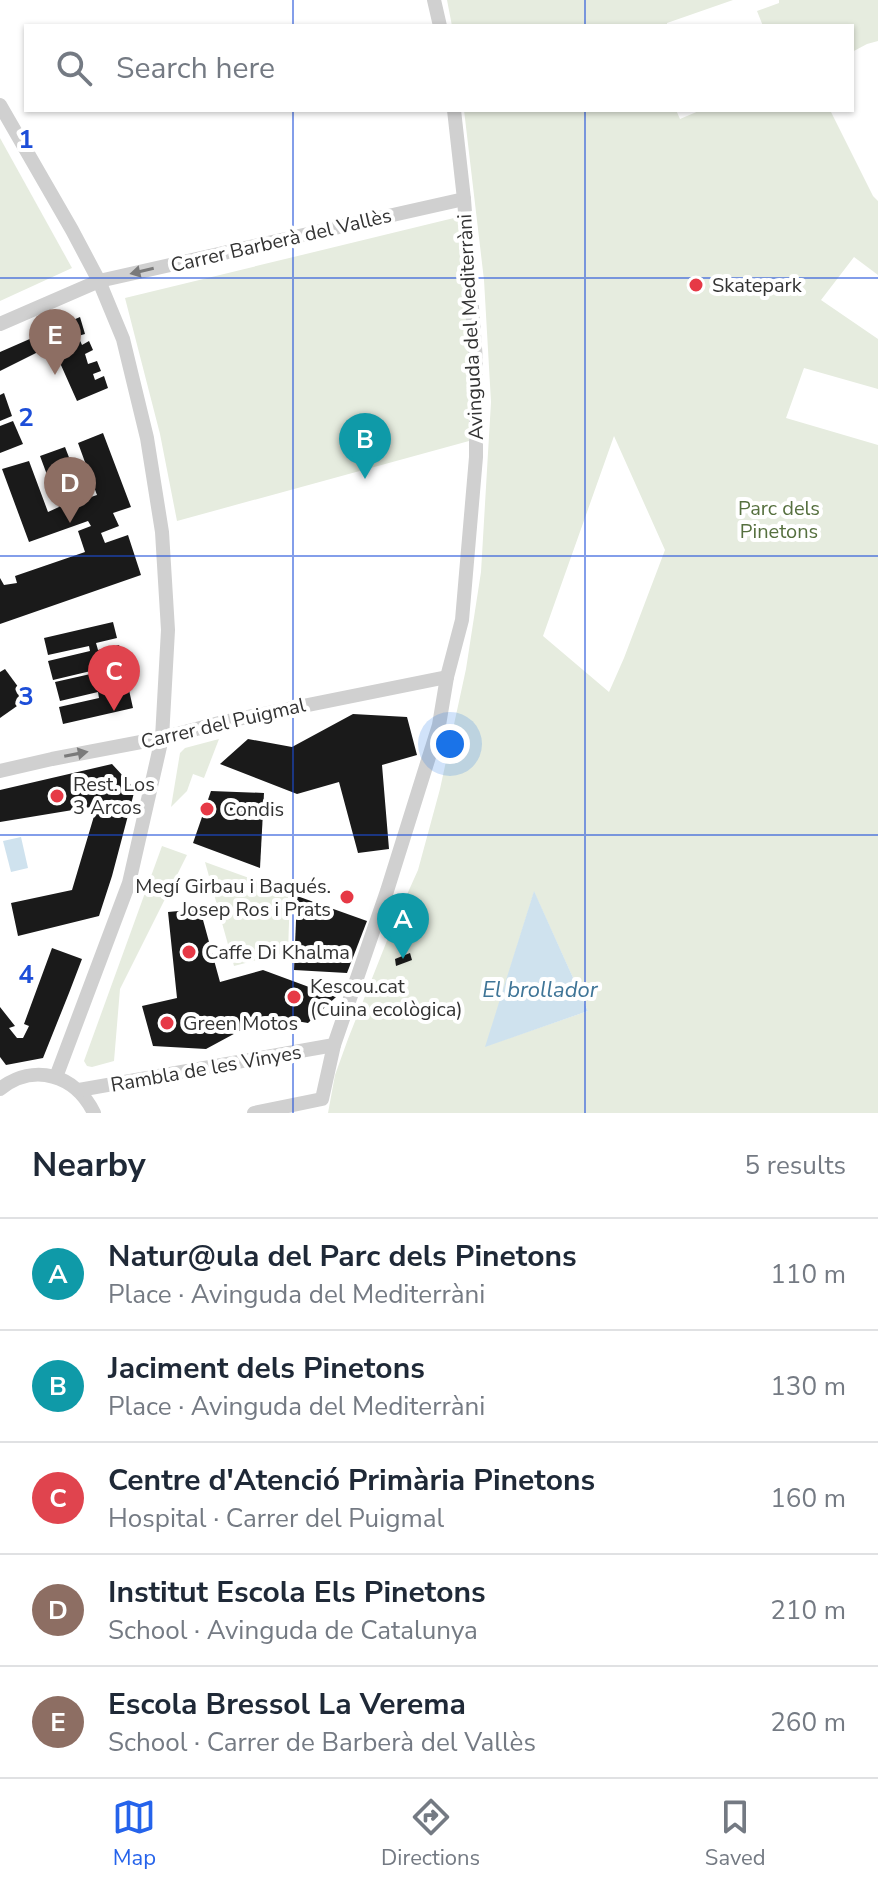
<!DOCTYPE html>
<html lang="en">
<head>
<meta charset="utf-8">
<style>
  :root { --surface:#fff; --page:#f6f6f7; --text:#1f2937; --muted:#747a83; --line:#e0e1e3; --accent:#2563eb }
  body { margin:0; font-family:"Nunito Sans",sans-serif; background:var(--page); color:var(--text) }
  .you { position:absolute; left:450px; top:744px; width:28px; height:28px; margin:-20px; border:6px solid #fff; border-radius:50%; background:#1a73e8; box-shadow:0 0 0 12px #1a73e833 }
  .badge { display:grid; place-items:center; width:52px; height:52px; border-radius:50%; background:var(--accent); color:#fff; font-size:26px; font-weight:700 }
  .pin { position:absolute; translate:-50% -66px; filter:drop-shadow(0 2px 4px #0008) }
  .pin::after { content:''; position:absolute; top:42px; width:28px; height:24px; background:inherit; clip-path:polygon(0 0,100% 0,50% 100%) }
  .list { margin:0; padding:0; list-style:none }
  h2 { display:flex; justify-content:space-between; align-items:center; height:104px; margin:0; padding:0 32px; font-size:34px }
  h2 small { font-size:26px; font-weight:400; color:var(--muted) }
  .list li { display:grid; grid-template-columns:52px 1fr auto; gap:24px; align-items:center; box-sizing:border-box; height:112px; padding:0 32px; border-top:2px solid var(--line) }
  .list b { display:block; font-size:30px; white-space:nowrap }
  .list p { margin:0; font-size:26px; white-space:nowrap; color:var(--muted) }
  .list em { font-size:26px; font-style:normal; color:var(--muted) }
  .icon { flex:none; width:44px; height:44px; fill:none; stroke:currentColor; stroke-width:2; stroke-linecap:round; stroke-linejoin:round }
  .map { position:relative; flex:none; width:878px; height:1113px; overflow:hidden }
  .search { position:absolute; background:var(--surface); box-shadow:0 2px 6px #0004; left:24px; right:24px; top:24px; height:88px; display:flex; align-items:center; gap:20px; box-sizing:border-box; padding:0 28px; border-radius:0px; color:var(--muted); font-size:30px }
  .sheet { height:664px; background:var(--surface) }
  nav { display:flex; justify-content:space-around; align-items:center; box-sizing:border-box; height:112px; border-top:2px solid var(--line); background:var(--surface); font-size:22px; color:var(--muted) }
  nav a { display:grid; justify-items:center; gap:4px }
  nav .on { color:var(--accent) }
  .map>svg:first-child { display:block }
</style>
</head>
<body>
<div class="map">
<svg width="878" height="1113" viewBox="0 0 878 1113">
  <rect width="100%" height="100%" fill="#fff"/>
  <g fill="#e6ecdf" fill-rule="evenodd">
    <polygon points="447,0 733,0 667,23 667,26 452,26"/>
    <polygon points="779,0 878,0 878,41 867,44 852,52 852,26 763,26 757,11 779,3"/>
    <path d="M464,110h212l4,9 21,-9h129l43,86 5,5v74l-24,-18 -33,43 57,39v50l-74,-21 -18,50 92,27v668h-550l7,-38 13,-36 44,-111 26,-58 22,-81 26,-120 15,-97 10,-170 -7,-122zM614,436l51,114 -41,108 -15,34 -66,-56zM534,892l54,119 -102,35z"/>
    <polygon points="0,138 72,268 0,301"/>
    <polygon points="458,217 470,359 469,441 177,521 160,434 125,298"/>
    <polygon points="219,739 204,778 193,774 187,791 171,807 180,753 185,748"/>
    <polygon points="162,846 187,855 120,989 114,1061 92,1067 87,1066 84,1061"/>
    <polygon points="205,862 290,893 288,952 234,966"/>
  </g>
  <g fill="#cfe2ee">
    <polygon points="21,837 28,868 11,872 3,841"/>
    <polygon points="534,891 588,1011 485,1047"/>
  </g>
  <g fill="#1a1a1a">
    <polygon points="80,317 85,334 78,336 82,345 89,341 93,350 85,354 88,364 97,361 101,371 93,374 95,380 104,376 108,388 77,401 52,345 0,371 0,352"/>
    <polygon points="4,393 12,416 0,421 0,395"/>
    <polygon points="13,421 23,444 0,453 0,426"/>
    <polygon points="103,433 131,507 113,513 119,526 101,533 105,543 128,535 141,575 0,624 0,578 4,585 17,583 15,576 85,552 78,531 91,526 88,521 29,542 2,469 29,461 48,512 59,507 40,456 65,447 85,499 97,495 78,443"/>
    <polygon points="113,622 117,638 96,643 98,650 119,645 123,662 102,667 103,670 123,666 128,683 116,686 118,693 129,690 133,708 63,724 59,707 99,698 98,692 60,701 55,682 95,673 95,670 53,680 48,661 90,651 89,646 48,655 44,638"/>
    <polygon points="5,669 27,699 0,718 0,672"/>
    <polygon points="353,714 407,717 417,755 382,765 389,849 358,853 339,782 297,794 220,764 248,739 292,747"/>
    <polygon points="112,764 135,789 112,876 99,916 18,936 11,903 72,890 97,806 0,822 0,790"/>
    <polygon points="211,791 264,793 260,868 193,843"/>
    <polygon points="297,896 367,921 347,973 294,970"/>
    <polygon points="200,909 220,982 263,970 336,997 308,1023 267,1016 206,1049 153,1046 142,1006 177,998 168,912"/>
    <polygon points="52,948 82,959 69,993 43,1058 6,1065 0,1057 0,1007 15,1026 9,1028 17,1038 23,1038 29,1026 24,1024"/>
    <polygon points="410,953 412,960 396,966 395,959"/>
  </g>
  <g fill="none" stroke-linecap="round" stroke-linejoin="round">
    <g stroke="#d0d0d0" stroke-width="14">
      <polyline points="434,0 440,26"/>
      <polyline points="0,105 72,230 99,281 123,339 147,438 162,532 168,630 162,738 129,883 56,1077"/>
      <polyline points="0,324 99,281 464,199"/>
      <polyline points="0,771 52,759 162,738 223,722 447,677"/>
      <path d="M0,1089c34,-27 76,-14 94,24"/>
      <polyline points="79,1090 334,1045"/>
      <polyline points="254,1113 322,1099 334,1045 387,891 439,725 447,677 462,620 476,457 476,361 464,199 454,110"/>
    </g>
  </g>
  <defs><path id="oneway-solid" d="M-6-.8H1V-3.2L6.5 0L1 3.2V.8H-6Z" transform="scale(2)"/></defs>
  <g fill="#7a7a7a">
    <use href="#oneway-solid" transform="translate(142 271) rotate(167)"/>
    <use href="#oneway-solid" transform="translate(76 754) rotate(-11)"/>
  </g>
  <path fill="none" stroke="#1d4ed8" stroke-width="2" stroke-opacity="0.55" d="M293,0v26M585,0v26M293,110v1003M585,110v1003M0,278h878M0,556h878M0,835h878"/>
  <g fill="#e63946" stroke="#fff" stroke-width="3">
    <circle cx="696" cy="285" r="8"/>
    <circle cx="57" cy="796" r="8"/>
    <circle cx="207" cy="809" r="8"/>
    <circle cx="347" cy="897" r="8"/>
    <circle cx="189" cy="952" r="8"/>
    <circle cx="294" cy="997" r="8"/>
    <circle cx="167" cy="1023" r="8"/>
  </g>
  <g text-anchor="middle" stroke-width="8" stroke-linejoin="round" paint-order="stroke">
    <g font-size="20" fill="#333" stroke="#fff">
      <text transform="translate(281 240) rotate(-13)" y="7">Carrer Barberà del Vallès</text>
      <text transform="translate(470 327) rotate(-93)" y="7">Avinguda del Mediterràni</text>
      <text transform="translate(223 723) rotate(-13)" y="7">Carrer del Puigmal</text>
      <text transform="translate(206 1068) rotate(-10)" y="7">Rambla de les Vinyes</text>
    </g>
    <g font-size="20" fill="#333" stroke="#fff" text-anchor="start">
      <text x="712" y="292">Skatepark</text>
      <text x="73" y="791">Rest. Los<tspan x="73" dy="23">3 Arcos</tspan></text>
      <text x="223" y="816">Condis</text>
      <text x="331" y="893" text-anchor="end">Megí Girbau i Baqués.<tspan x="331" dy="23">Josep Ros i Prats</tspan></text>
      <text x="205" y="959">Caffe Di Khalma</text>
      <text x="310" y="993">Kescou.cat<tspan x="310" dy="23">(Cuina ecològica)</tspan></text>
      <text x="183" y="1030">Green Motos</text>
    </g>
    <g font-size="20" fill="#56703f" stroke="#fff">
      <text x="779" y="515">Parc dels<tspan x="779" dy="23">Pinetons</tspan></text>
    </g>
    <g font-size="22" font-style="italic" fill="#3f7597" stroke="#fff">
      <text x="540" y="997">El brollador</text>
    </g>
  </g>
  <g font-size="26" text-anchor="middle" font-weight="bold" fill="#1d4ed8" stroke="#fff" stroke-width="8" stroke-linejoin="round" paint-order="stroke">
    <text x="26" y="148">1</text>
    <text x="26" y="426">2</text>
    <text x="26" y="705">3</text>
    <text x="26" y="983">4</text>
  </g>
</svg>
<div class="you"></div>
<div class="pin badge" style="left:403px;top:959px;background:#0f9aa8">A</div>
<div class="pin badge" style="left:365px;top:479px;background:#0f9aa8">B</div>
<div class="pin badge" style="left:114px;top:711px;background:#e0444e">C</div>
<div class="pin badge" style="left:70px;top:523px;background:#8d6e63">D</div>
<div class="pin badge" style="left:55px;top:375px;background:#8d6e63">E</div>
<div class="search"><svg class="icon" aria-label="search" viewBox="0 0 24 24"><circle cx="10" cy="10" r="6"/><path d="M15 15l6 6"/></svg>Search here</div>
</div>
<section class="sheet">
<h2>Nearby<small>5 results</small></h2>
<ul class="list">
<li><span class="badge" style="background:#0f9aa8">A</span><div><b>Natur@ula del Parc dels Pinetons</b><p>Place · Avinguda del Mediterràni</p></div><em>110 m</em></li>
<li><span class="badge" style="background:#0f9aa8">B</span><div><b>Jaciment dels Pinetons</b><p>Place · Avinguda del Mediterràni</p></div><em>130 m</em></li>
<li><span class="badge" style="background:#e0444e">C</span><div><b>Centre d'Atenció Primària Pinetons</b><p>Hospital · Carrer del Puigmal</p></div><em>160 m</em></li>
<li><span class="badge" style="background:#8d6e63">D</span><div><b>Institut Escola Els Pinetons</b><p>School · Avinguda de Catalunya</p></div><em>210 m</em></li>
<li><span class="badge" style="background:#8d6e63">E</span><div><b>Escola Bressol La Verema</b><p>School · Carrer de Barberà del Vallès</p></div><em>260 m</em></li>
</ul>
</section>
<nav>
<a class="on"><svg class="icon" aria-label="map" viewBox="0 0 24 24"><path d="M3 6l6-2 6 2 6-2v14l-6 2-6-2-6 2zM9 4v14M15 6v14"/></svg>Map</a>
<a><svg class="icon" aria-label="directions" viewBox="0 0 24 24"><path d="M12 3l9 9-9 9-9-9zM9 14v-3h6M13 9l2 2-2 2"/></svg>Directions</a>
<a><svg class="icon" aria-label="saved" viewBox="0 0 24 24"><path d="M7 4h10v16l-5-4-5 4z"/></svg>Saved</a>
</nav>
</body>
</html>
